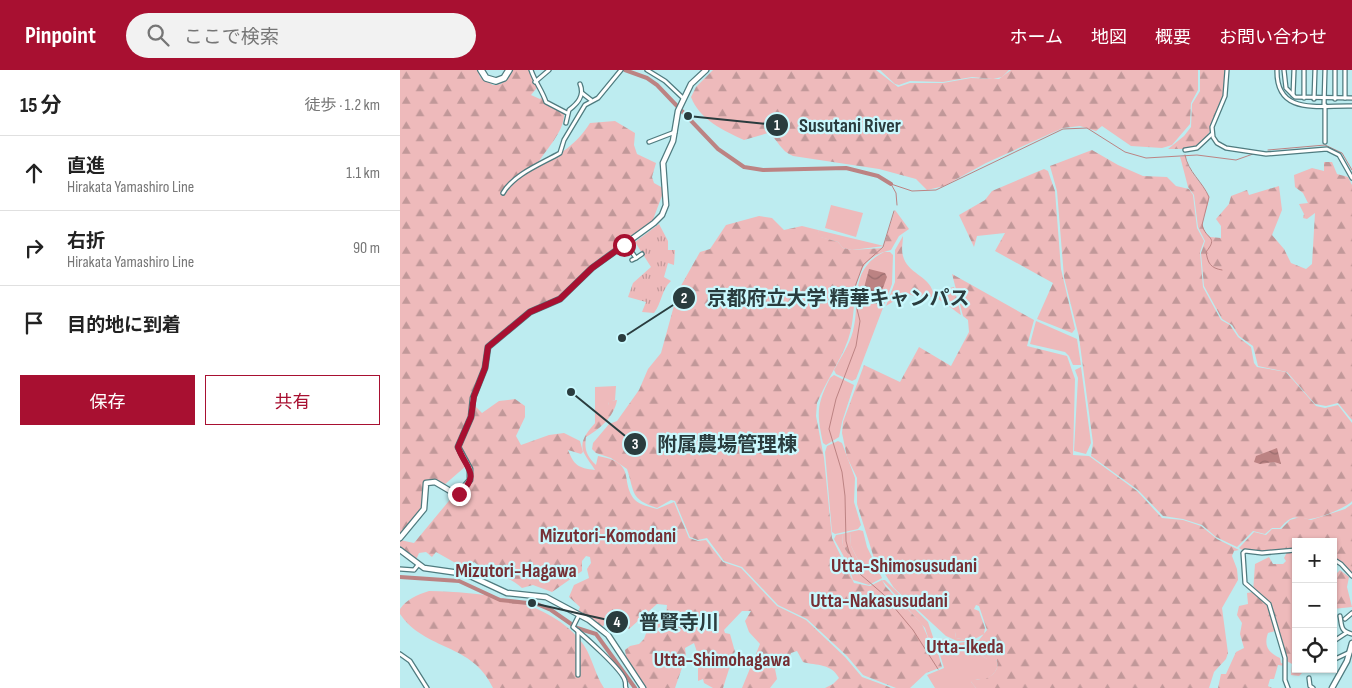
<!DOCTYPE html>
<html lang="ja">
<head>
<meta charset="utf-8">
<style>
  :root { --surface:#fff; --page:#f2f2f2; --text:#222; --muted:#767676; --line:#e0e0e0; --accent:#a81031 }
  body { margin:0; font-family:"Sofia Sans Condensed","Noto Sans JP",sans-serif; background:var(--page); color:var(--text) }
  .controls { position:absolute; right:15px; bottom:15px; display:grid; overflow:hidden; border-radius:0px; box-shadow:0 1px 4px #0004 }
  .controls button { width:45px; height:45px; display:grid; place-items:center; padding:0; border:0; border-bottom:1px solid var(--line); background:var(--surface); color:var(--text); font:25px sans-serif }
  .stop { position:absolute; width:15px; height:15px; margin:-11px; border:4px solid #a81031; border-radius:50%; background:#fff }
  .stop.end { background:#a81031; border-color:#fff; box-shadow:0 1px 5px #0008 }
  .list { margin:0; padding:0; list-style:none }
  h2 { display:flex; justify-content:space-between; align-items:center; height:65px; margin:0; padding:0 20px; font-size:21px }
  h2 small { font-size:16px; font-weight:400; color:var(--muted) }
  .list li { display:grid; grid-template-columns:32px 1fr auto; gap:15px; align-items:center; box-sizing:border-box; height:75px; padding:0 20px; border-top:1px solid var(--line) }
  .list b { display:block; font-size:19px; white-space:nowrap }
  .list p { margin:0; font-size:16px; white-space:nowrap; color:var(--muted) }
  .list em { font-size:16px; font-style:normal; color:var(--muted) }
  .actions { display:flex; gap:10px; padding:15px 20px }
  .actions a { flex:1; padding:11px 0; border:1px solid var(--accent); border-radius:0px; text-align:center; font-size:18px; color:var(--accent) }
  .actions .main { background:var(--accent); color:#fff }
  .icon { flex:none; width:28px; height:28px; fill:none; stroke:currentColor; stroke-width:2; stroke-linecap:round; stroke-linejoin:round }
  .map { position:relative; flex:none; width:952px; height:618px; overflow:hidden }
  header { display:flex; align-items:center; gap:30px; box-sizing:border-box; height:70px; padding:0 25px; background:var(--accent); color:#fff }
  header strong { font-size:24px }
  nav { display:flex; gap:28px; margin-inline-start:auto; font-size:18px }
  .search { width:350px; height:45px; background:var(--page); display:flex; align-items:center; gap:12px; box-sizing:border-box; padding:0 18px; border-radius:28px; color:var(--muted); font-size:19px }
  main { display:flex }
  aside { flex:1; background:var(--surface) }
  .map>svg:first-child { display:block }
</style>
</head>
<body>
<header>
<strong>Pinpoint</strong>
<div class="search"><svg class="icon" aria-label="search" viewBox="0 0 24 24"><circle cx="10" cy="10" r="6"/><path d="M15 15l6 6"/></svg>ここで検索</div>
<nav><a>ホーム</a><a>地図</a><a>概要</a><a>お問い合わせ</a></nav>
</header>
<main>
<aside>
<h2>15 分<small>徒歩 · 1.2 km</small></h2>
<ul class="list">
<li><svg class="icon" aria-label="ahead" viewBox="0 0 24 24"><path d="M12 20V5M6 11l6-6 6 6"/></svg><div><b>直進</b><p>Hirakata Yamashiro Line</p></div><em>1.1 km</em></li>
<li><svg class="icon" aria-label="right" viewBox="0 0 24 24"><path d="M7 20v-9h11M14 6l5 5-5 5"/></svg><div><b>右折</b><p>Hirakata Yamashiro Line</p></div><em>90 m</em></li>
<li><svg class="icon" aria-label="arrive" viewBox="0 0 24 24"><path d="M6 21V4h12l-3 4 3 4H6"/></svg><div><b>目的地に到着</b></div></li>
</ul>
<div class="actions"><a class="main">保存</a><a>共有</a></div>
</aside>
<div class="map">
<svg width="952" height="618" viewBox="0 0 952 618">
  <defs>
    <pattern id="forest-firs" width="22" height="20" patternUnits="userSpaceOnUse" patternTransform="scale(1.25)"><rect width="22" height="20" fill="#eebabb"/><path d="M5 1l3.5 6h-7zM16 11l3.5 6h-7z" fill="#c19899"/></pattern>
    <pattern id="park-tufts" width="24" height="20" patternUnits="userSpaceOnUse" patternTransform="scale(1.25)"><rect width="24" height="20" fill="#eebabb"/><path d="M3 7l-1-3M5 7V3M7 7l1-3M15 17l-1-3M17 17v-4M19 17l1-3" fill="none" stroke="#c19899"/></pattern>
    <pattern id="water-waves" width="16" height="10" patternUnits="userSpaceOnUse" patternTransform="scale(1.25)"><rect width="16" height="10" fill="#bc8383"/><path d="M0 5q4-4 8 0t8 0" fill="none" stroke="#996c6d"/></pattern>
  </defs>
  <rect width="100%" height="100%" fill="#bdecf0"/>
  <g fill="#eebabb">
    <polygon points="431,135 463,143 456,167 425,158"/>
    <polygon points="418,160 484,176 452,180 443,178 438,172 420,167"/>
    <path d="M484,182h6l3,3 -1,29 -36,95 -4,2 -16,-7 -2,-4c7,-13 15,-24 19,-39 8,-30 -5,-61 31,-79z"/>
    <polygon points="636,251 677,269 681,295 673,295 669,286 665,282 630,274"/>
    <polygon points="681,297 691,373 686,384 674,381 678,308 675,300"/>
    <path d="M434,305l20,10 -12,37 -3,15 -13,8 -3,-2c-6,-30 -7,-37 7,-65z"/>
    <polygon points="216,316 215,330 209,332 207,341 195,354 195,317"/>
    <polygon points="438,371 442,373 455,408 454,432 461,455 458,459 435,464 432,462 425,382 427,376"/>
    <polygon points="459,460 463,461 467,477 482,508 469,515 453,510 448,494 434,469 436,465 442,464 443,476 462,498 451,476 450,462"/>
    <polygon points="481,492 488,494 555,562 556,568 571,571 557,571 546,566 494,518 478,493"/>
    <polygon points="482,510 485,510 528,552 536,576 529,570 525,558"/>
    <path d="M545,568l13,5 21,-3 -3,12 11,7h9c5,11 -4,16 -12,22l-7,-2 -6,3 5,6h-41l-8,-13 17,-7 -7,-23 2,-4z"/>
  </g>
  <g fill="url(#forest-firs)">
    <path d="M0,0h78l2,7 13,8 8,-1 10,-14h19l2,7 8,7 -9,11 9,4 3,-3 3,6 18,12c0,19 -19,36 -28,52 24,-11 40,-21 54,-43l25,-2 20,12 -1,12 3,9 19,9 -4,14 2,6 9,5v5l-12,32 -44,31 -50,44 -17,6 -54,43 -1,16 -12,32 -3,20 -13,29 9,20 -23,20 -10,-6 -8,2 -3,28 -22,26z"/>
    <path d="M313,0h163l22,17 12,-4h33l28,-5 28,1 12,-9h187v20l-7,13 -1,21 -18,21 -10,3 -31,-2 -29,-20 -6,5 -16,-5 -17,2 -77,35 -42,23 -17,4 -11,-11 -37,-10 -86,-13c-13,-5 -15,-17 -25,-23l-24,7c-20,-9 -45,-21 -53,-43l5,-10z"/>
    <polygon points="480,0 609,0 602,7 593,9 572,7 543,12 510,11 499,15 495,14"/>
    <polygon points="800,0 825,0 823,28 809,63 802,73 791,79 768,79 784,66 791,57 792,34 800,21"/>
    <path d="M692,80l26,15 25,11 24,1 9,9 13,3 4,6 4,33 7,13 -4,11 3,35 18,33 9,5 8,12 13,10 3,16 3,4 29,5 30,34 9,2 13,-3 14,18v78c-4,6 -36,19 -44,18 -15,-2 -16,-4 -28,9h-8l-7,6 -12,-3 -16,16 -21,-10 -14,-12 -19,-6 -20,-3 -25,-26 -47,-34 2,-13 -14,-106 -15,-60 -7,-86 -7,-25z"/>
    <path d="M785,86c3,17 17,26 24,41 -1,17 -14,26 1,40l11,1v-12l-5,-7 13,-15 2,-8 16,-6 2,5 30,-9 3,24 -10,25 12,14 7,14 15,6 6,-5 3,-51 -8,6 -4,-1 1,-4 -5,-10 9,-1 -5,-10 -8,-6 -1,-12 18,-7 12,3v-9h8l5,12 11,3 4,8v235l-14,-17 -12,3 -11,-2 -28,-32 -29,-6 -5,-20 -14,-10 -7,-11 -10,-6 -18,-33 -3,-33 4,-12 -7,-14 -4,-32 -6,-8 -7,-27 -1,-3z"/>
    <polygon points="644,99 648,101 655,121 661,199 675,259 672,263 637,249 653,213 595,181 605,163 577,166 574,177 559,145 585,130 592,121"/>
    <path d="M495,140l14,19 -10,7 -8,14c-48,10 -30,57 -43,90 -8,22 -22,41 -31,63l-1,13 8,42 8,80 22,45 16,3 12,-6 4,7 36,37 7,16 7,6 6,21 -16,6 -16,15h-14l-33,-13 -16,-19 -40,-37 -29,-14 -36,-38 -18,-6 -17,-23 -9,2 -8,-3 -15,-36 -4,-1 -14,8c-27,-9 -22,-15 -30,-39l-16,-11 -15,-5 -4,-4 1,-6 16,-19 8,-3 22,-31 9,-21 13,-16 17,-62 22,-39 10,-3 16,-24 33,-9 13,2 12,12 18,-4 16,4 3,7 17,5 5,6 9,2 31,-2z"/>
    <path d="M503,166c0,6 -2,14 0,20 4,17 26,20 30,36l21,-5 7,28c-8,-5 -21,-18 -31,-18 -13,-1 -10,2 -23,-4l-21,13 9,-24v-32z"/>
    <path d="M552,204l82,46 -7,26 40,10 8,23 -2,76 16,1 48,35 25,27 21,2 18,6 16,13 22,11 -5,1 -2,5 5,13 1,11 -16,28 6,45 -2,6 -12,13 -5,16h-233l-5,-6 2,-3 11,1c8,-5 17,-10 12,-21h-9l-11,-7 3,-12 8,-10 -8,-24 -3,-1 -2,4 5,2 6,17 -1,6 -13,7 -15,-3 -1,-6 -9,-2 -56,-53 2,-7 -4,-6 -10,-1 -4,-5 -17,-54v-26l-10,-21 -5,-24 1,-11 21,-57 36,17 19,-35 32,19 18,-34 -1,-12 -5,-4z"/>
    <path d="M115,329l10,7v11l-9,19 5,9 28,-10 15,-2 16,8 3,11 -2,2 -13,-4c6,15 10,18 27,20 -3,-5 -8,-11 -11,-17 -9,-20 23,-34 25,-52l8,-1c-3,17 -17,29 -31,37 -2,13 1,19 10,28l2,-9c40,7 21,25 37,44 5,5 15,7 22,9l17,-7 15,36 9,3 8,-1 17,22 18,6 36,38 29,14 39,37 17,20 30,11h-67l8,-4 6,-6c-8,-15 -22,-12 -36,-16l-6,-11 -6,2 -2,6 -14,10 2,10 -7,9h-28l18,-44 -11,-12 -4,-11 6,-10h-9l-18,19 1,3 5,1 5,18 -6,6 1,8 -7,22h-10l-9,-5 -1,-4 -5,2v-26l-4,-12 -9,5 1,8 -11,32h-30l-22,-30 3,-2 -1,-6 5,-4 9,-2 5,-5 4,-11 18,-14 1,-9 -10,-1 -28,25 -14,-6 -4,6 -6,-5 -3,3 -24,-15 2,-5 -11,-10 5,-12 15,-7 -2,-9 4,-6 -1,-6 -4,-1 -4,5v10l-30,21 -19,-7 -11,3c-14,-13 -34,-14 -48,-26l-6,8 -32,-18 -4,5 -6,-5 -7,1 -3,7 -5,-2 -11,-11v-7l14,3 39,-47 9,-1c16,-21 9,-25 -2,-46l14,-44 8,8 17,-12z"/>
    <path d="M952,434v70l-10,-11 -9,-4v-17h-37v8c-14,1 -46,6 -57,-2l15,-16 12,3 6,-6h9l9,-9 10,-3 11,3 34,-11z"/>
    <polygon points="450,462 451,476 462,498 459,500 443,476 442,464"/>
    <path d="M887,482h9v117l9,1 -6,6 -8,-1 1,-11 -7,-4 -10,-29 -7,2c-4,12 -1,19 12,25l1,5 4,1v2l-7,-1 -4,14h-4l-2,7 4,2h-54l3,-14h5l10,-22 8,-4 -4,-14 2,-11 -5,-8 2,-9 9,-2 -1,-11 6,-1 2,-28 14,-7 4,7h10l3,-3 -2,-3z"/>
    <polygon points="940,500 949,507 947,517 952,537 933,539 933,507"/>
    <path d="M29,521c51,1 116,7 151,49 12,14 14,33 24,48h-111c-20,-45 -68,-37 -93,-74v-5c7,-10 17,-14 29,-18z"/>
  </g>
  <path fill="url(#park-tufts)" d="M259,154l9,17v9h7l-1,15 -6,-2 -4,14 7,4c-10,9 -9,22 -17,32l-12,-1 4,-10 -18,-5 5,-14 18,-16 -16,-25z"/>
  <g fill="url(#water-waves)">
    <polygon points="469,199 485,203 487,207 477,234 461,229"/>
    <polygon points="877,378 881,394 874,392 860,394 854,392 856,386"/>
  </g>
  <g fill="none" stroke-linecap="round" stroke-linejoin="round">
    <g stroke="#bc8383" stroke-width="1">
      <polyline points="868,80 925,75 942,83 952,100"/>
      <path d="M785,85c3,17 17,26 24,42l-7,28c4,15 17,11 4,27 2,11 4,16 16,18"/>
      <polyline points="491,114 512,121 536,120 663,59 687,58 725,82 746,88 797,85 836,90 853,84"/>
      <polyline points="491,114 496,123 497,135"/>
      <polyline points="494,141 483,177 463,195 456,214 453,223 460,251 456,276 436,329 429,359 442,402 445,426 446,471 449,482 460,504 483,524 513,560 538,599"/>
      <polyline points="949,591 952,583"/>
      <polyline points="935,618 944,601"/>
    </g>
    <g stroke="#bc8383" stroke-width="4">
      <polyline points="225,0 247,8 257,15 318,79 344,97 363,100 446,98 478,106 491,114"/>
      <polyline points="0,507 59,511 100,530 137,534 151,540 177,558 196,564 235,618"/>
    </g>
    <g stroke="#4f7b7f" stroke-width="5.5">
      <g id="minor">
        <path d="M131,0c4,12 11,20 15,32l21,11"/>
        <polyline points="247,0 265,11 283,28"/>
        <polyline points="827,0 825,26 812,57 813,67 817,73 826,78 866,84 927,79 939,85 952,108"/>
        <path d="M877,0c-1,46 42,35 75,36"/>
        <polyline points="884,0 886,18 895,27 952,28"/>
        <polyline points="135,12 149,0"/>
        <polyline points="182,23 191,30"/>
        <polyline points="893,25 894,0"/>
        <polyline points="904,28 904,0"/>
        <polyline points="945,28 945,0"/>
        <polyline points="914,29 915,0"/>
        <polyline points="935,29 935,0"/>
        <polyline points="924,35 925,0"/>
        <path d="M166,53l3,-13c8,-6 16,-14 11,-26"/>
        <polyline points="249,72 275,62"/>
        <polyline points="925,72 925,35"/>
        <polyline points="785,80 797,78 812,64"/>
        <path d="M103,123c11,-19 38,-29 57,-40l4,-13 21,-35 13,-7 23,-28"/>
        <polyline points="226,174 236,188 232,190"/>
        <polyline points="236,188 242,184"/>
        <polyline points="933,489 941,494 952,506"/>
        <polyline points="0,499 14,500 18,495"/>
        <path d="M179,545l-6,12c10,8 50,43 52,54 1,2 0,5 1,7"/>
        <path d="M940,546c2,10 0,15 12,18"/>
        <polyline points="945,549 952,543"/>
        <polyline points="178,561 178,605"/>
        <polyline points="934,571 946,563"/>
        <polyline points="0,584 10,591 27,618"/>
        <polyline points="933,590 950,582"/>
        <polyline points="909,608 910,616 913,618"/>
        <polyline points="888,618 885,610 885,588 869,534 845,513 843,483 845,481 862,483 896,480"/>
      </g>
    </g>
    <g stroke="#4f7b7f" stroke-width="7">
      <g id="major">
        <polyline points="0,468 24,439 26,413 35,412 57,425 70,410 70,399 58,377 71,347 73,328 85,298 88,277 130,242 160,229 192,198 254,153 262,145 266,135 263,93 273,71 278,41 291,14 306,0"/>
        <polyline points="0,480 24,498 66,504 107,523 146,527 189,550 208,565 243,618"/>
        <polyline points="932,618 947,591 952,573"/>
      </g>
    </g>
    <g stroke="#4f7b7f" stroke-width="8">
      <polyline id="highway" points="81,0 86,8 96,11 104,8 109,0"/>
    </g>
    <use href="#minor" stroke="#fff" stroke-width="3"/>
    <use href="#major" stroke="#fff" stroke-width="4.5"/>
    <use href="#highway" stroke="#fff" stroke-width="5.5"/>
  </g>
  <g fill="none" stroke-linecap="round" stroke-linejoin="round">
    <path stroke="#a81031" stroke-width="6" d="M59,424c23,-20 6,-26 -1,-47l13,-30 3,-21 11,-28 3,-21 42,-35 30,-13 32,-31 32,-23"/>
  </g>
  <g text-anchor="middle" stroke-width="4.5" stroke-linejoin="round" paint-order="stroke">
    <g font-size="20" font-weight="bold" fill="#762f34" stroke="#caf9fe">
      <text x="208" y="472">Mizutori-Komodani</text>
      <text x="504" y="502">Utta-Shimosusudani</text>
      <text x="116" y="507">Mizutori-Hagawa</text>
      <text x="479" y="537">Utta-Nakasusudani</text>
      <text x="565" y="583">Utta-Ikeda</text>
      <text x="322" y="596">Utta-Shimohagawa</text>
    </g>
  </g>
  <path fill="none" stroke="#2a3c3e" stroke-width="2" d="M288 46L377 55M222 268L284 228M171 322L235 374M132 533L217 552"/>
  <g fill="#2a3c3e" stroke="#caf9fe" stroke-width="2">
    <circle cx="288" cy="46" r="5"/>
    <circle cx="222" cy="268" r="5"/>
    <circle cx="171" cy="322" r="5"/>
    <circle cx="132" cy="533" r="5"/>
    <circle cx="377" cy="55" r="12"/>
    <circle cx="284" cy="228" r="12"/>
    <circle cx="235" cy="374" r="12"/>
    <circle cx="217" cy="552" r="12"/>
  </g>
  <g font-size="15" text-anchor="middle" font-weight="bold" fill="#fff">
    <text x="377" y="60">1</text>
    <text x="284" y="233">2</text>
    <text x="235" y="379">3</text>
    <text x="217" y="557">4</text>
  </g>
  <g font-size="20" text-anchor="middle" font-weight="bold" fill="#2a3c3e" stroke="#caf9fe" stroke-width="4.5" stroke-linejoin="round" paint-order="stroke">
    <text x="450" y="62">Susutani River</text>
    <text x="438" y="235">京都府立大学 精華キャンパス</text>
    <text x="327" y="381">附属農場管理棟</text>
    <text x="279" y="559">普賢寺川</text>
  </g>
</svg>
<div class="controls">
<button>+</button>
<button>−</button>
<button><svg class="icon" aria-label="locate" viewBox="0 0 24 24"><circle cx="12" cy="12" r="6"/><path d="M12 2v4M12 18v4M2 12h4M18 12h4"/></svg></button>
</div>
<div class="stop" style="left:224px;top:175px"></div>
<div class="stop end" style="left:59px;top:424px"></div>
</div>
</main>
</body>
</html>
